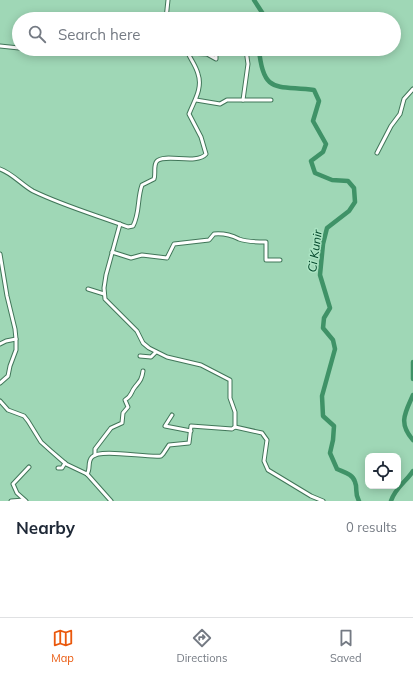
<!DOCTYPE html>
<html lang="en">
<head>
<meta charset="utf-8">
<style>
  :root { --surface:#fff; --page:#f6f6f7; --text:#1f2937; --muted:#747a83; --line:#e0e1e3; --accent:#ea580c }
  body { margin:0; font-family:Mulish,sans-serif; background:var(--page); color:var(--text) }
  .controls { position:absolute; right:12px; bottom:12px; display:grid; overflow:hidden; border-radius:8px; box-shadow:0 2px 10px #0003 }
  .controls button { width:36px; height:36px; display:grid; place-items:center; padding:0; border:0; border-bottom:1px solid var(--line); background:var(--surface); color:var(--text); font:20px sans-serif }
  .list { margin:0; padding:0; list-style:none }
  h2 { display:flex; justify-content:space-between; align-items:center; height:52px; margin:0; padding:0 16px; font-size:17px }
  h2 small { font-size:13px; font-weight:400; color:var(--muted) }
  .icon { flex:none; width:22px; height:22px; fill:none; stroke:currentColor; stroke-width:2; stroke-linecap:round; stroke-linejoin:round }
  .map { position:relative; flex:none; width:413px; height:501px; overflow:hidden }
  .search { position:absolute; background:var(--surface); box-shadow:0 2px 10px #0003; left:12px; right:12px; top:12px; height:44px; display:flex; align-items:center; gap:10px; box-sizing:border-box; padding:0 14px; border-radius:22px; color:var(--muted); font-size:15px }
  .sheet { height:116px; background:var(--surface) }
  nav { display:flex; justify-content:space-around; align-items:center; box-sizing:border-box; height:56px; border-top:1px solid var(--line); background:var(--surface); font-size:11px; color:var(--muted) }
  nav a { display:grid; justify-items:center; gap:2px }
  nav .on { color:var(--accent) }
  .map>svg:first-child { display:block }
</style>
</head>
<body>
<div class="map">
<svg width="413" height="501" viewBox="0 0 413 501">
  <rect width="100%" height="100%" fill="#9fd7b6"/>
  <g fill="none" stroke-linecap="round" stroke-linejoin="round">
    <g stroke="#3f9267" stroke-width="4.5">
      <polyline points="254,0 265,17 265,19"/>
      <path d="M259,49c4,46 18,36 55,41l5,11 -6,20 13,23 -3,8 -12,9 4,12 17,7 16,1 6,7 1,14 -6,9 -22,17 -4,16 -3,31 10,33 -6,10 -1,10 10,12 2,9 -13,47 1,20 11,10 -1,14 -3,13 7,16c6,3 16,5 18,13 3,7 -1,10 4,19"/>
      <polyline points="413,362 413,379"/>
      <path d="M413,395c-8,18 -15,28 0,45"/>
      <path d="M391,501c4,-13 15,-19 22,-30"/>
    </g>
    <g stroke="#417659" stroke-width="5">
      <g id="minor">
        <polyline points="166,19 168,0"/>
        <polyline points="0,46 19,48"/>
        <polyline points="242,49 246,50 248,64 243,100"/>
        <polyline points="188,53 207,54 216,59 216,54 219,49"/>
        <polyline points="196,100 220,104 227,100 271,100"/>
        <polyline points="377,153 391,126 400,114 404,99 413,89"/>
        <path d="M0,169c12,4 22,16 33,22 31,15 63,24 95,36l5,-1c7,-13 4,-27 9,-41l12,-6c2,-5 -1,-14 3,-18 8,-8 40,4 49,-7l-5,-17 -12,-23c5,-13 14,-26 9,-40 -2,-8 -7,-14 -10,-21l-11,-1 -12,-3"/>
        <polyline points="120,224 106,275 104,288 105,299 137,331 143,343 149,348 167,357 201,365 230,380 230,398 235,412 235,427"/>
        <path d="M112,252l19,6 11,-3 25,3 7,-14 35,-4 5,-6c10,-1 17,1 25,5 8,3 19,3 27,3v18h14"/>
        <polyline points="0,254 7,296 15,329 16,339 16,350 10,366 8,376 0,383"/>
        <polyline points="88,289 104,294"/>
        <polyline points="0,344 6,341 16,339"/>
        <polyline points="140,356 151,357 156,352"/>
        <polyline points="0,401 8,410 24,416 28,421 41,442 51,451 66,464 87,474"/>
        <polyline points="172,415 165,426 191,431"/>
        <path d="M95,455v-6l16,-21 11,-5 1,-10 5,-6 -3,-7c8,-5 5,-7 10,-13 5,-6 7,-8 8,-16"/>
        <polyline points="58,468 62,468 65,463"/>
        <path d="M87,474c4,-5 0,-12 5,-17 8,-9 55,1 69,-1l2,-2 6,-9 20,-2 2,-17 41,3 3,-2 27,6 5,7 -3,21 4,9 43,26 12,5"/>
        <polyline points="87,474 111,501"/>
        <polyline points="11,501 24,500"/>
        <polyline points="26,501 17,493 13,484 29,467"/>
      </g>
    </g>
    <use href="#minor" stroke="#fff" stroke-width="3"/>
  </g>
  <g text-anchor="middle" stroke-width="3" stroke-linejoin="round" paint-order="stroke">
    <g font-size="12" font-style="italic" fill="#004529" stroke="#abe4c3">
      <text transform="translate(315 251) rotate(-82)" y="4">Ci Kunir</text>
    </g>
  </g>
</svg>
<div class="controls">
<button><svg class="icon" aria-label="locate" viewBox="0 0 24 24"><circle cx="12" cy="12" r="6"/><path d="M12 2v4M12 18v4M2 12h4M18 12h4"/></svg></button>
</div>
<div class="search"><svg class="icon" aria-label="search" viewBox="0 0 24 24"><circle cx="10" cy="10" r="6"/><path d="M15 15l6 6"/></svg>Search here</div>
</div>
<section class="sheet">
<h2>Nearby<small>0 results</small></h2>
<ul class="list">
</ul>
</section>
<nav>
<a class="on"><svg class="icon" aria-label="map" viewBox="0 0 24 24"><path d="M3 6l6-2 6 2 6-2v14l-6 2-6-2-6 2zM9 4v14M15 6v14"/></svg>Map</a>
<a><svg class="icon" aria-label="directions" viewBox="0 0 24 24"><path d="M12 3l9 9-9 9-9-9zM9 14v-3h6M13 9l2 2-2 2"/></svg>Directions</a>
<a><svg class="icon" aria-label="saved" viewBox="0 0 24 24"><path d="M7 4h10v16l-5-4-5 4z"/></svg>Saved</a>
</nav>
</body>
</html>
